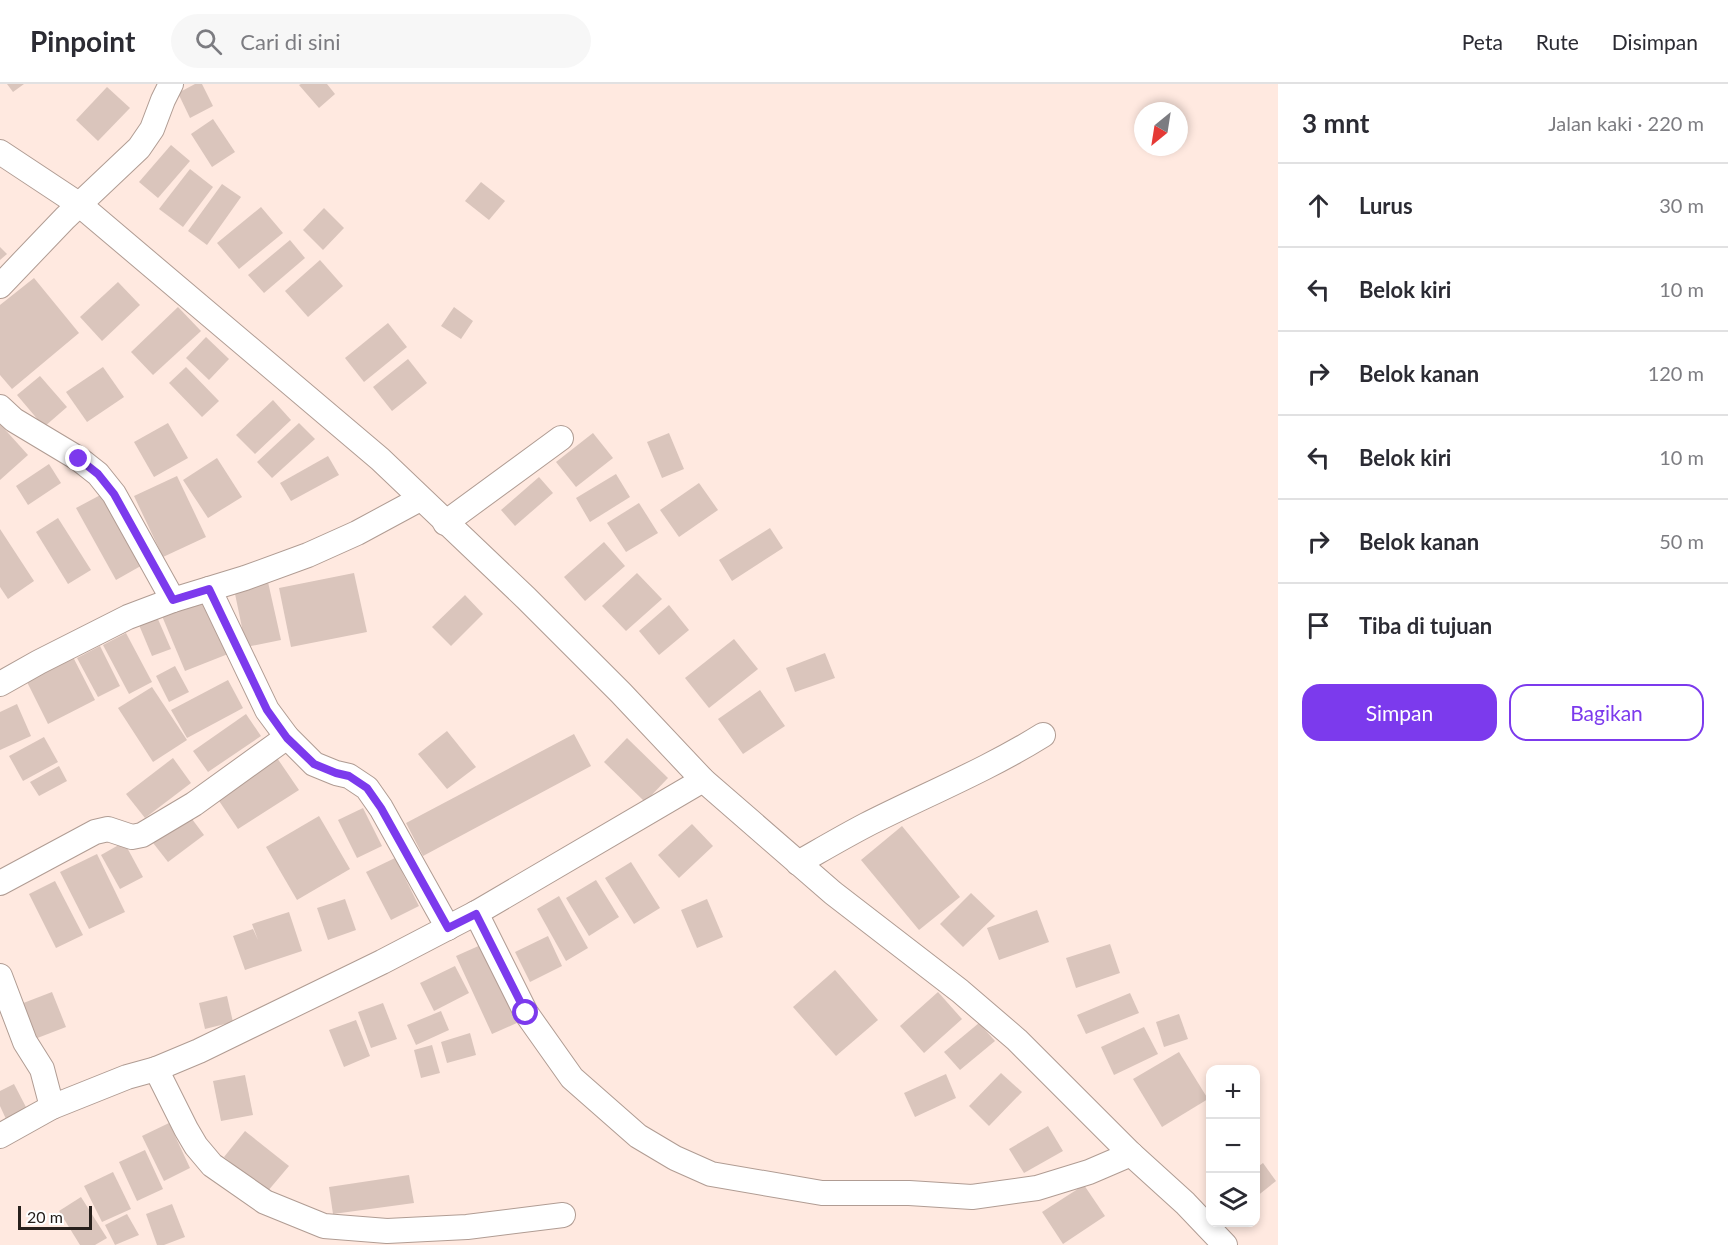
<!DOCTYPE html>
<html lang="id">
<head>
<meta charset="utf-8">
<style>
  :root { --surface:#fff; --page:#f7f7f7; --text:#2b2b33; --muted:#7c7c81; --line:#e1e1e2; --accent:#7c3aed }
  body { margin:0; font-family:Lato,sans-serif; background:var(--page); color:var(--text) }
  .controls { position:absolute; right:18px; bottom:18px; display:grid; overflow:hidden; border-radius:12px; box-shadow:0 3px 9px #0003 }
  .controls button { width:54px; height:54px; display:grid; place-items:center; padding:0; border:0; border-bottom:2px solid var(--line); background:var(--surface); color:var(--text); font:30px sans-serif }
  .compass { position:absolute; left:1134px; top:18px; width:54px; height:54px; border-radius:50%; background:var(--surface); box-shadow:0 3px 9px #0003; rotate:210deg }
  .scale { position:absolute; left:18px; bottom:15px; width:74px; box-sizing:border-box; padding-left:6px; border:3px solid #27201c; border-top:0; font-size:16px; line-height:21px; white-space:nowrap; color:#27201c; -webkit-text-stroke:4px #fff; paint-order:stroke }
  .stop { position:absolute; width:18px; height:18px; margin:-14px; border:4px solid #7c3aed; border-radius:50%; background:#fff }
  .stop.end { background:#7c3aed; border-color:#fff; box-shadow:0 2px 6px #0008 }
  .list { margin:0; padding:0; list-style:none }
  h2 { display:flex; justify-content:space-between; align-items:center; height:78px; margin:0; padding:0 24px; font-size:26px }
  h2 small { font-size:20px; font-weight:400; color:var(--muted) }
  .list li { display:grid; grid-template-columns:39px 1fr auto; gap:18px; align-items:center; box-sizing:border-box; height:84px; padding:0 24px; border-top:2px solid var(--line) }
  .list b { display:block; font-size:22px; white-space:nowrap }
  .list em { font-size:20px; font-style:normal; color:var(--muted) }
  .actions { display:flex; gap:12px; padding:18px 24px }
  .actions a { flex:1; padding:14px 0; border:2px solid var(--accent); border-radius:18px; text-align:center; font-size:21px; color:var(--accent) }
  .actions .main { background:var(--accent); color:#fff }
  .icon { flex:none; width:33px; height:33px; fill:none; stroke:currentColor; stroke-width:2; stroke-linecap:round; stroke-linejoin:round }
  .map { position:relative; flex:none; width:1278px; height:1161px; overflow:hidden }
  header { display:flex; align-items:center; gap:36px; box-sizing:border-box; height:84px; padding:0 30px; background:var(--surface); border-bottom:2px solid var(--line) }
  header strong { font-size:28px }
  nav { display:flex; gap:33px; margin-inline-start:auto; font-size:21px }
  .search { width:420px; height:54px; background:var(--page); display:flex; align-items:center; gap:15px; box-sizing:border-box; padding:0 21px; border-radius:33px; color:var(--muted); font-size:22px }
  main { display:flex }
  aside { flex:1; background:var(--surface) }
  .map>svg:first-child { display:block }
</style>
</head>
<body>
<header>
<strong>Pinpoint</strong>
<div class="search"><svg class="icon" aria-label="search" viewBox="0 0 24 24"><circle cx="10" cy="10" r="6"/><path d="M15 15l6 6"/></svg>Cari di sini</div>
<nav><a>Peta</a><a>Rute</a><a>Disimpan</a></nav>
</header>
<main>
<div class="map">
<svg width="1278" height="1161" viewBox="0 0 1278 1161">
  <rect width="100%" height="100%" fill="#ffe9e0"/>
  <g fill="#dac5bc">
    <polygon points="7,0 24,0 13,8"/>
    <polygon points="195,0 202,0 213,22 190,34 178,9"/>
    <polygon points="301,0 327,0 335,10 319,24 299,1"/>
    <polygon points="107,3 130,24 98,57 76,36"/>
    <polygon points="213,35 235,68 212,83 191,50"/>
    <polygon points="171,61 190,77 158,114 139,98"/>
    <polygon points="190,85 213,103 183,143 159,125"/>
    <polygon points="481,98 505,117 489,136 465,117"/>
    <polygon points="222,100 241,113 207,161 188,147"/>
    <polygon points="261,123 283,149 239,185 217,159"/>
    <polygon points="324,124 344,144 323,166 303,146"/>
    <polygon points="290,156 305,174 264,209 248,191"/>
    <polygon points="0,163 7,170 0,176"/>
    <polygon points="320,176 343,202 308,233 285,207"/>
    <polygon points="34,194 79,249 12,305 0,291 0,221"/>
    <polygon points="118,198 140,221 102,257 80,233"/>
    <polygon points="178,223 201,247 153,291 131,268"/>
    <polygon points="454,223 473,237 461,255 441,242"/>
    <polygon points="388,239 407,263 364,298 345,274"/>
    <polygon points="206,253 229,275 209,296 186,274"/>
    <polygon points="408,275 427,299 392,327 373,303"/>
    <polygon points="103,283 124,313 87,338 66,308"/>
    <polygon points="186,283 219,317 202,333 169,299"/>
    <polygon points="40,292 67,323 44,343 17,311"/>
    <polygon points="273,316 291,336 255,370 236,351"/>
    <polygon points="168,339 188,374 154,393 134,358"/>
    <polygon points="299,339 315,355 272,394 257,378"/>
    <polygon points="0,340 28,371 0,396"/>
    <polygon points="593,349 613,374 576,403 556,378"/>
    <polygon points="669,349 684,385 662,394 647,358"/>
    <polygon points="328,372 339,391 291,417 280,399"/>
    <polygon points="217,374 242,413 208,434 183,396"/>
    <polygon points="49,380 61,399 28,421 16,402"/>
    <polygon points="616,390 630,413 590,438 576,414"/>
    <polygon points="177,392 206,453 163,473 134,412"/>
    <polygon points="539,393 553,409 515,442 501,426"/>
    <polygon points="699,399 718,426 679,453 660,426"/>
    <polygon points="106,408 146,479 116,496 76,424"/>
    <polygon points="639,419 658,449 626,468 607,439"/>
    <polygon points="58,434 91,486 68,500 36,448"/>
    <polygon points="770,444 783,464 732,497 719,476"/>
    <polygon points="0,445 34,497 8,515 0,503"/>
    <polygon points="604,458 625,482 585,517 564,493"/>
    <polygon points="354,489 367,548 291,563 279,504"/>
    <polygon points="637,489 662,515 626,547 602,522"/>
    <polygon points="268,498 281,556 246,563 234,505"/>
    <polygon points="465,511 483,530 451,562 432,543"/>
    <polygon points="204,514 228,570 185,587 162,532"/>
    <polygon points="669,521 689,546 659,571 639,547"/>
    <polygon points="157,533 171,565 152,572 139,541"/>
    <polygon points="126,549 152,598 129,610 103,561"/>
    <polygon points="734,555 758,585 709,624 685,594"/>
    <polygon points="100,562 120,602 98,613 77,574"/>
    <polygon points="825,569 835,594 795,608 786,584"/>
    <polygon points="72,571 95,616 48,640 25,594"/>
    <polygon points="175,582 189,608 169,618 156,592"/>
    <polygon points="228,596 243,624 187,654 171,626"/>
    <polygon points="152,603 187,656 153,678 118,624"/>
    <polygon points="760,606 785,642 743,670 718,635"/>
    <polygon points="17,620 31,652 0,666 0,628"/>
    <polygon points="246,630 261,652 208,688 193,667"/>
    <polygon points="447,647 476,683 447,705 418,670"/>
    <polygon points="574,650 591,682 423,772 406,739"/>
    <polygon points="44,653 58,678 23,697 9,672"/>
    <polygon points="627,654 668,694 645,718 604,678"/>
    <polygon points="273,668 299,706 238,745 213,708"/>
    <polygon points="173,674 191,699 145,734 126,710"/>
    <polygon points="59,682 67,697 39,712 30,698"/>
    <polygon points="363,724 382,762 357,774 338,736"/>
    <polygon points="186,727 204,751 168,778 150,755"/>
    <polygon points="319,732 350,785 297,816 266,763"/>
    <polygon points="692,740 713,762 679,794 658,771"/>
    <polygon points="902,742 960,813 919,846 861,776"/>
    <polygon points="124,758 143,793 120,805 101,771"/>
    <polygon points="97,770 125,828 89,845 60,788"/>
    <polygon points="395,774 419,822 391,836 366,788"/>
    <polygon points="631,778 660,824 634,840 605,794"/>
    <polygon points="596,796 619,833 589,852 566,814"/>
    <polygon points="55,797 83,851 56,864 29,810"/>
    <polygon points="971,809 995,832 963,863 940,840"/>
    <polygon points="559,812 588,864 566,877 537,825"/>
    <polygon points="345,815 356,846 328,856 317,824"/>
    <polygon points="707,815 723,853 697,864 681,826"/>
    <polygon points="1037,826 1049,858 999,876 987,844"/>
    <polygon points="289,828 302,867 245,886 233,852 253,845 258,856 252,840"/>
    <polygon points="548,852 562,882 530,898 515,868"/>
    <polygon points="483,860 519,938 492,950 456,872"/>
    <polygon points="1110,860 1120,889 1076,904 1066,874"/>
    <polygon points="455,882 469,909 434,927 420,899"/>
    <polygon points="835,886 878,936 836,972 793,923"/>
    <polygon points="52,908 66,943 14,963 0,928"/>
    <polygon points="938,908 962,935 924,969 900,942"/>
    <polygon points="1130,909 1139,929 1086,950 1077,931"/>
    <polygon points="227,912 233,938 205,945 199,919"/>
    <polygon points="383,919 397,955 371,964 358,928"/>
    <polygon points="441,927 449,946 416,961 407,941"/>
    <polygon points="1179,930 1188,955 1164,963 1156,938"/>
    <polygon points="356,936 370,972 344,983 329,946"/>
    <polygon points="979,939 995,957 960,986 944,968"/>
    <polygon points="1144,943 1158,970 1114,991 1101,963"/>
    <polygon points="470,949 476,971 447,979 441,958"/>
    <polygon points="432,961 440,989 421,994 414,966"/>
    <polygon points="1179,968 1208,1015 1162,1043 1133,995"/>
    <polygon points="1001,989 1022,1008 989,1042 969,1022"/>
    <polygon points="946,990 956,1014 915,1033 904,1009"/>
    <polygon points="245,991 253,1031 221,1037 213,997"/>
    <polygon points="14,1000 27,1025 6,1035 0,1022 0,1007"/>
    <polygon points="169,1039 190,1084 164,1097 142,1052"/>
    <polygon points="1048,1042 1063,1067 1024,1089 1009,1065"/>
    <polygon points="245,1047 289,1082 267,1108 224,1073"/>
    <polygon points="145,1066 163,1105 137,1117 119,1078"/>
    <polygon points="1263,1079 1276,1097 1256,1113 1256,1084"/>
    <polygon points="113,1088 131,1125 102,1138 84,1102"/>
    <polygon points="409,1091 414,1119 333,1130 329,1103"/>
    <polygon points="1084,1101 1105,1132 1063,1160 1042,1128"/>
    <polygon points="81,1113 107,1154 95,1161 80,1161 59,1127"/>
    <polygon points="172,1120 185,1153 164,1161 157,1161 146,1130"/>
    <polygon points="127,1130 139,1151 115,1161 105,1141"/>
  </g>
  <g fill="none" stroke-linecap="round" stroke-linejoin="round">
    <g stroke="#b09c93" stroke-width="26">
      <g id="street">
        <polyline points="0,68 80,121 380,375 526,514 621,609 703,696 833,809 960,907 1017,956 1131,1070 1185,1119 1225,1161"/>
        <polyline points="0,202 65,134 139,64 152,45 163,16 171,0"/>
        <polyline points="0,323 14,336 79,375 98,390 114,410 173,516"/>
        <polyline points="445,439 561,354"/>
        <polyline points="209,505 267,626 287,653 314,680 336,689 349,692 367,704 381,724 448,844"/>
        <polyline points="0,600 39,578 128,533 173,516 245,494 308,471 357,449 420,415"/>
        <path d="M798,779c23,-13 45,-26 68,-38 59,-30 121,-55 177,-90"/>
        <polyline points="0,799 95,748 108,745 132,753 142,751 194,720 287,653"/>
        <polyline points="476,829 526,929 572,994 638,1052 675,1074 711,1090 822,1109 909,1109 972,1113 1037,1104 1089,1088 1131,1070"/>
        <polyline points="0,892 25,958 42,985 52,1023"/>
        <polyline points="156,985 186,1045 196,1062 212,1081 265,1118 324,1142 387,1147 467,1143 563,1131"/>
        <polyline points="0,1052 52,1023 127,993 156,985 199,967 382,878 476,829 703,696"/>
      </g>
    </g>
    <use href="#street" stroke="#fff" stroke-width="24"/>
  </g>
  <g fill="none" stroke-linecap="round" stroke-linejoin="round">
    <polyline stroke="#7c3aed" stroke-width="8" points="79,375 98,390 114,410 173,516 209,505 267,626 287,654 314,680 336,689 349,692 367,704 381,724 448,844 476,830 526,929"/>
  </g>
</svg>
<div class="controls">
<button>+</button>
<button>−</button>
<button><svg class="icon" aria-label="layers" viewBox="0 0 24 24"><path d="M12 4l9 5-9 5-9-5zM3 14l9 5 9-5"/></svg></button>
</div>
<svg class="compass" viewBox="-18 -18 36 36"><path d="M0-13l5 13h-10z" fill="#e53935"/><path d="M0 13l5-13h-10z" fill="#7c7c81"/></svg>
<div class="scale">20 m</div>
<div class="stop" style="left:526px;top:929px"></div>
<div class="stop end" style="left:79px;top:375px"></div>
</div>
<aside>
<h2>3 mnt<small>Jalan kaki · 220 m</small></h2>
<ul class="list">
<li><svg class="icon" aria-label="ahead" viewBox="0 0 24 24"><path d="M12 20V5M6 11l6-6 6 6"/></svg><div><b>Lurus</b></div><em>30 m</em></li>
<li><svg class="icon" aria-label="left" viewBox="0 0 24 24"><path d="M17 20v-9H6M10 6l-5 5 5 5"/></svg><div><b>Belok kiri</b></div><em>10 m</em></li>
<li><svg class="icon" aria-label="right" viewBox="0 0 24 24"><path d="M7 20v-9h11M14 6l5 5-5 5"/></svg><div><b>Belok kanan</b></div><em>120 m</em></li>
<li><svg class="icon" aria-label="left" viewBox="0 0 24 24"><path d="M17 20v-9H6M10 6l-5 5 5 5"/></svg><div><b>Belok kiri</b></div><em>10 m</em></li>
<li><svg class="icon" aria-label="right" viewBox="0 0 24 24"><path d="M7 20v-9h11M14 6l5 5-5 5"/></svg><div><b>Belok kanan</b></div><em>50 m</em></li>
<li><svg class="icon" aria-label="arrive" viewBox="0 0 24 24"><path d="M6 21V4h12l-3 4 3 4H6"/></svg><div><b>Tiba di tujuan</b></div></li>
</ul>
<div class="actions"><a class="main">Simpan</a><a>Bagikan</a></div>
</aside>
</main>
</body>
</html>
